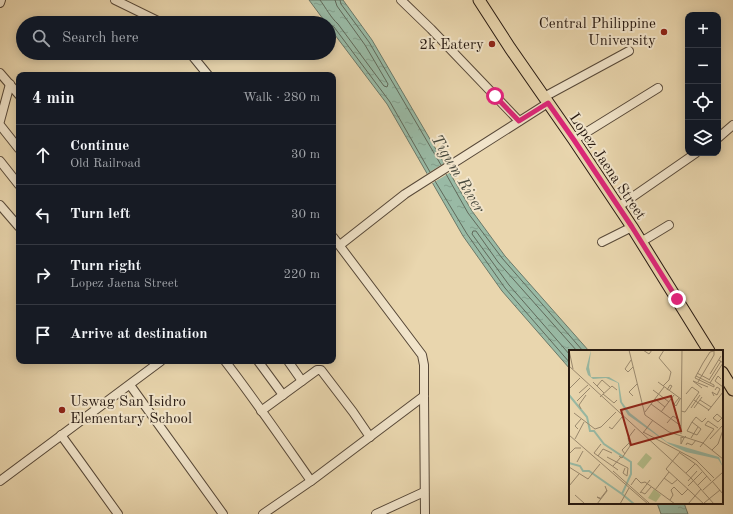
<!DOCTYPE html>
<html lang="en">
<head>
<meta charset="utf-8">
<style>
  :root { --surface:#171b24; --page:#20242c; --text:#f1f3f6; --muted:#9ea1a6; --line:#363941 }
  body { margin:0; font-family:"Old Standard TT",serif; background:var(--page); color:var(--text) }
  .controls { position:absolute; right:12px; top:12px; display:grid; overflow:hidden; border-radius:8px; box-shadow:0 2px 10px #0003 }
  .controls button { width:36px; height:36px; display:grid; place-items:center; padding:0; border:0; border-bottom:1px solid var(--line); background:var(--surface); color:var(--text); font:20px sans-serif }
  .stop { position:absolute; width:12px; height:12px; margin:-9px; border:3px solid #db2777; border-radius:50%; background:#fff }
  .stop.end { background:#db2777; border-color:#fff; box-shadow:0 1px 4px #0008 }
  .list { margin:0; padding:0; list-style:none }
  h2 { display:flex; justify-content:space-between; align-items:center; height:52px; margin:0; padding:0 16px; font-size:17px }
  h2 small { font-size:13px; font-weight:400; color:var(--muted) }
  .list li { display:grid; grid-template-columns:26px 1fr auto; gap:12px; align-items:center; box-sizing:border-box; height:60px; padding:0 16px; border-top:1px solid var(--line) }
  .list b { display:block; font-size:15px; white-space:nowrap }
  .list p { margin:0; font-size:13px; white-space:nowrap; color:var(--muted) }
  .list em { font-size:13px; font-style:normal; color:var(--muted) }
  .icon { flex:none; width:22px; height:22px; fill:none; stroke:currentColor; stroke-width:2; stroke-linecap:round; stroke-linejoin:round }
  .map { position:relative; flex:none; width:733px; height:514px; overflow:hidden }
  .search { position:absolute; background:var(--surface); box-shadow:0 2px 10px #0003; left:16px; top:16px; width:320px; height:44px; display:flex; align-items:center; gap:10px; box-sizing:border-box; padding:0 14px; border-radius:22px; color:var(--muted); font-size:15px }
  .panel { position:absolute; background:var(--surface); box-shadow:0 2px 10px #0003; left:16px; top:72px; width:320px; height:292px; border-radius:8px }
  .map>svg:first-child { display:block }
</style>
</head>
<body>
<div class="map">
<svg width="733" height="514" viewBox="0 0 733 514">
  <defs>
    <pattern id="water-ripples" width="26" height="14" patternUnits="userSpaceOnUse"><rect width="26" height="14" fill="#99baa5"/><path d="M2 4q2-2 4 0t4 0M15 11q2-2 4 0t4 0" fill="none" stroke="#849f8d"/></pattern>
  </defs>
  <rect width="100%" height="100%" fill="#e9d6ae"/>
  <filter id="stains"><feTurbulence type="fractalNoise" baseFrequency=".005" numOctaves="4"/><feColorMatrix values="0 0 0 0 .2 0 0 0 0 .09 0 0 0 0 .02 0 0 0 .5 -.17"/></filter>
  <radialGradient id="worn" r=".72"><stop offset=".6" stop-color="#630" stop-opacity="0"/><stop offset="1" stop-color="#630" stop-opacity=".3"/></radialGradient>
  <g fill="url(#water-ripples)" stroke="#6b7969">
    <polygon points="309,0 343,0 372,40 472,211 505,256 589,351 570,351 570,369 502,291 463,236 387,104 329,27 329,23 326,23"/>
    <polygon points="657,503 684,503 688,514 661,514"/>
  </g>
  <polygon fill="#e9d6ae" points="446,162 451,172 431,184 425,175"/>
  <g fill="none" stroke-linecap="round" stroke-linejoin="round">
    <g stroke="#60695a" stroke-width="1">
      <path d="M320,0c6,8 11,18 18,24l46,62 3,1 1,-3 -23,-39 -28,-39 -2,-6"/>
      <polyline points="340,0 341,4 369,42 441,165"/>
      <polyline points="329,24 334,27 390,102 430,172"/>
      <polyline points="446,174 468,213 502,258 583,351"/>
      <polyline points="435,181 467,234 505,288 570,363"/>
      <polyline points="570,355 509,285 472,234 473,231 476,231 498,262 577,351"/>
    </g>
    <g stroke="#574838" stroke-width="10">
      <g id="minor">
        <polyline points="115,0 158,21 160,23"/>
        <polyline points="401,0 431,29 519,121"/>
        <polyline points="0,3 1,0"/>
        <polyline points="190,53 208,75"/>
        <polyline points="0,73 19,95"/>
        <polyline points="544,97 629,51"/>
        <polyline points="0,121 10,84"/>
        <polyline points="0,125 19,149"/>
        <polyline points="718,138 733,125"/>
        <polyline points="574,140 658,88"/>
        <polyline points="0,161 19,185"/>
        <polyline points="0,205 19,227"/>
        <polyline points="618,207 696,153"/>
        <polyline points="333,237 422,355 424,365 424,396 425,514"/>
        <polyline points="602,242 632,227"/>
        <polyline points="641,242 669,225"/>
        <polyline points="340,245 405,194 548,103"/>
        <path d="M225,361c30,39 58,80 86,120"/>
        <polyline points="258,361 283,395"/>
        <polyline points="288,361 302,381"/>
        <polyline points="130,385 223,514"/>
        <polyline points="261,411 317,370 321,370 353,412 370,437"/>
        <polyline points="61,435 77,457 118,514"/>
        <polyline points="0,481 161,361"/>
        <polyline points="263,514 311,481 424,396"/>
        <polyline points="376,514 424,492"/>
      </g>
    </g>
    <g stroke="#261810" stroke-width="13">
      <g id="major">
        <polyline points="479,0 510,48 574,140 632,227 709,351"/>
        <polyline points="722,372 733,390"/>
      </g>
    </g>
    <use href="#minor" stroke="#f1e4ca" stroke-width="8"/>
    <use href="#major" stroke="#e9d6ae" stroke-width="11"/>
  </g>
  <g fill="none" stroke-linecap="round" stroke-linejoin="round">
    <polyline stroke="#db2777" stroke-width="5" points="495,96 519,121 548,103 574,140 632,227 677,299"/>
  </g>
  <g fill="#8f2418" stroke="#f1e4ca" stroke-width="1.5">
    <circle cx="664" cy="32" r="4"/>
    <circle cx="492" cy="44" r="4"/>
    <circle cx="62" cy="410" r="4"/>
  </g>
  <g text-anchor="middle" stroke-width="4" stroke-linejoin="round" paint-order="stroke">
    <g font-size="15" fill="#261810" stroke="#f1e4ca" text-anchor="end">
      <text x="656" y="28">Central Philippine<tspan x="656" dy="17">University</tspan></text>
      <text x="484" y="49">2k Eatery</text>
      <text x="70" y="406" text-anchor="start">Uswag San Isidro<tspan x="70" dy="17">Elementary School</tspan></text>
    </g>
    <g font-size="15" fill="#261810" stroke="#f1e4ca">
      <text transform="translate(608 166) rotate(56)" y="5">Lopez Jaena Street</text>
    </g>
    <g font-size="16" font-style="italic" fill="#48493d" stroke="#f1e4ca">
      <text transform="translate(459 173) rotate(59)" y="6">Tigum River</text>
    </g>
  </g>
  <g transform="translate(569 350)">
    <rect width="154" height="154" fill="#e9d6ae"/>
    <path d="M85,139l7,6 -5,7 -8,-4z" fill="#b5be8b"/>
    <path d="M77,103l6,5 -9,11 -6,-5z" fill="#b5be8b"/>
    <path d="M22,0l-2,17 2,10h18l10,6 3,19 8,11 37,29 52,15 4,10 -5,-8 -32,-7 -17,-8 -41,-29 -8,-13 -2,-19 -12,-5 -13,1 -5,-4 -2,-6z" fill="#99baa5"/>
    <path fill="none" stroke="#99baa5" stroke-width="2" d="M0,45l18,22 3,14h4l10,13 27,18v12l-9,20 12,10M0,113l11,3 3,5h6l33,23"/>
    <path fill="none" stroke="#9b8a6f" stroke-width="1" d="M0,0l4,19M60,0l16,65 24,17 34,11 20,16M74,0l6,4 3,-4M62,10l-6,9 3,3 5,-5M0,16l122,112 23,26M128,23l13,7M141,24l11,-18M127,26l18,9v2l-19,-9 1,-2 7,-13 7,-11 4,-1M152,29l-3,-3 -3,5 8,6M140,30l12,-19M24,32l11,11M89,32l23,17M129,32l16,-27v-5M141,33l13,-20 -4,-3M28,36l5,-6 8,7M94,36l6,-6 2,-8 -12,-14 5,-8M133,38l-9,-7 15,6M0,39l11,-11M84,40l16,12M98,40l3,-5 2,1 -3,5M10,43l9,-8M34,44l11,9 3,-3M64,46l-4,-4 8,-8M145,46l-2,-4 5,3 3,-6 -3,-2 -2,3M31,47l12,-11 5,4M110,48l-5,6 2,2 4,-7M86,49l10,8M125,50l15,10M131,50l11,7M8,51l13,-13M82,54l30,22M122,58l9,-13M125,58l8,-11M12,59l-2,-4 7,-10M112,61l4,1 14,-20 -7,-5 -6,7M139,61l15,-19M76,62l19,-25M92,62l13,-17M5,63l21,16 6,-2 15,-15M153,68l-4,4 -5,-4 4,-4 6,5M123,72l-5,9 10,4 4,-6 -9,-7 4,-5 6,5 4,-4M98,73l6,-7 6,4M40,77l3,2 10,-12M9,79l-3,-3 6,-7M145,79l-9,-4 3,-4 10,7M74,82l53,28 18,18M74,83l10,-13M112,84l1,-84M0,85l79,69M115,88l-3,-1v7l3,-6 2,-2M122,88l7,-11M6,89l9,-17M141,89l13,-14M32,94l-7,9 24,17M117,95l1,-2 5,2 4,-5M131,97l14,-18M143,100l6,-6 5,-14M111,102l-14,17 38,35M111,103l17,12 14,16M0,104l6,-6h6M56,104l-3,-4 7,-7M29,106l5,-7 9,4M50,106l3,2 8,-12 -2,-8 7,-9M38,107l21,11 -1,8 -4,-3 2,-5M8,112l6,-11M44,116l8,-9M0,117l19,12 12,-15M44,121l36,32M117,123l9,-9M95,128l8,6 6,-5M119,131l9,-10M143,131l11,13M62,135l5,-7 5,5 4,-1 30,22M129,135l9,-9M0,136l10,-12M119,136l14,-14M86,140l14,-18M134,140l20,-18M72,142l4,2 6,-7M71,143l10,-13M6,145l9,8M31,148l-3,-1 3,2 4,-5 3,-4M101,150l3,-5 -2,-5 3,-3 8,8 6,-6M135,153l16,-13M28,154l10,-13 -2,-5M51,154l9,-16M119,154l13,-15"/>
    <path fill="#8f2418" fill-opacity="0.15" stroke="#8f2418" stroke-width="2" d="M102,46l10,35 -50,14 -10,-35z"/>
    <rect width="154" height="154" fill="none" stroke="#261810" stroke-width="2"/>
  </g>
  <rect width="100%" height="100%" filter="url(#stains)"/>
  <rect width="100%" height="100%" fill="url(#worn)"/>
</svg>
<div class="controls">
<button>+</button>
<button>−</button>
<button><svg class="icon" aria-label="locate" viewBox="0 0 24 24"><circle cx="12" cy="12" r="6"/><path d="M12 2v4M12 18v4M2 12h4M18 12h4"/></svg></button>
<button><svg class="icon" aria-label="layers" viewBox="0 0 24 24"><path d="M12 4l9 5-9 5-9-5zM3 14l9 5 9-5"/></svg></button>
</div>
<div class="stop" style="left:495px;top:96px"></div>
<div class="stop end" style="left:677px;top:299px"></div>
<div class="search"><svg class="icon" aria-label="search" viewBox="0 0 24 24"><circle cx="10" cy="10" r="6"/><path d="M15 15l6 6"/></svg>Search here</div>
<section class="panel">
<h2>4 min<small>Walk · 280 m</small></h2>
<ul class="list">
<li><svg class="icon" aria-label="ahead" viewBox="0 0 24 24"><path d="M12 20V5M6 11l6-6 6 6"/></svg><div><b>Continue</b><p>Old Railroad</p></div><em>30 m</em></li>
<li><svg class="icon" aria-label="left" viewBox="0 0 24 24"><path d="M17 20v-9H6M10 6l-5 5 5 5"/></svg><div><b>Turn left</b></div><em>30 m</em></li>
<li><svg class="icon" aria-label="right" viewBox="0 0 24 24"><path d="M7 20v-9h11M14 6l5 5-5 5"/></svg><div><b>Turn right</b><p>Lopez Jaena Street</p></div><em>220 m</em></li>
<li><svg class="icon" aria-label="arrive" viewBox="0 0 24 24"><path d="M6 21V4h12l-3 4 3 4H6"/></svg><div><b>Arrive at destination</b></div></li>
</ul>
</section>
</div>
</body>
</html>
